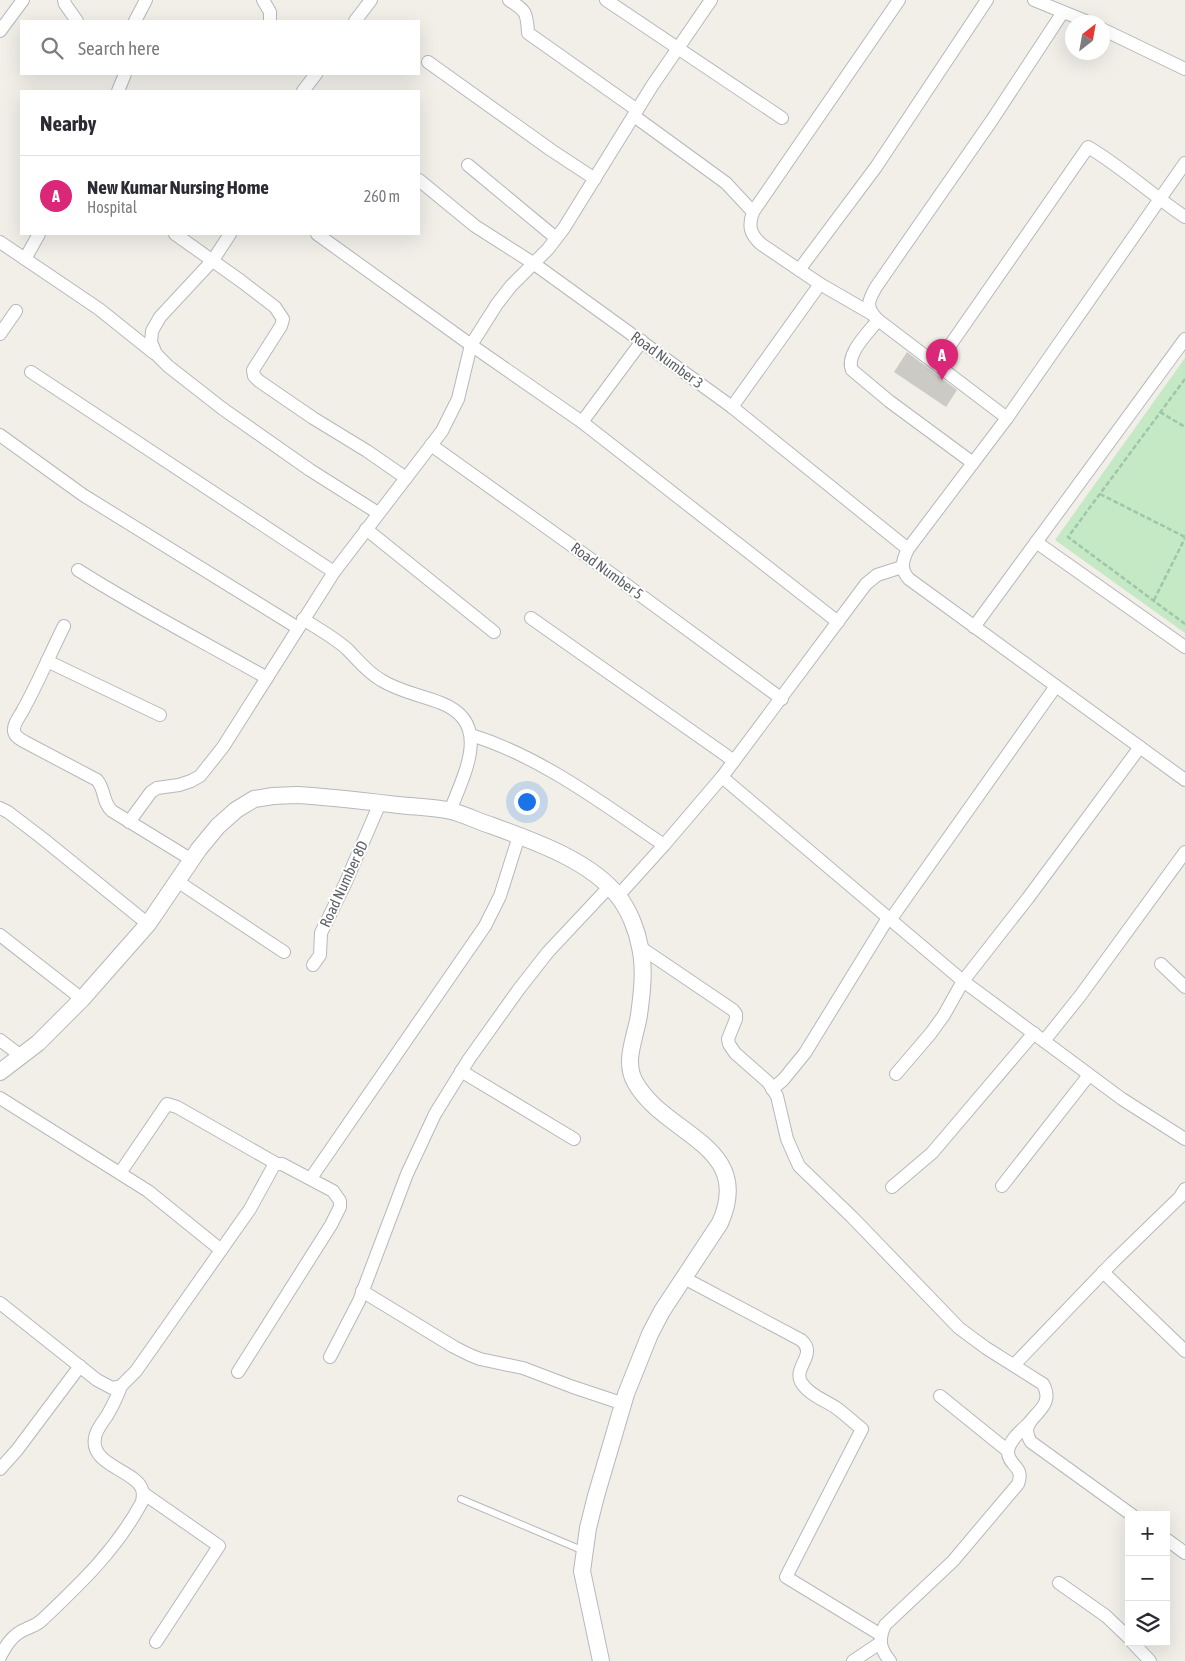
<!DOCTYPE html>
<html lang="en">
<head>
<meta charset="utf-8">
<style>
  :root { --surface:#fff; --page:#f2f2f3; --text:#2b2b33; --muted:#7c7c81; --line:#e1e1e2; --accent:#db2777 }
  body { margin:0; font-family:"Asap Condensed",sans-serif; background:var(--page); color:var(--text) }
  .controls { position:absolute; right:15px; bottom:15px; display:grid; overflow:hidden; border-radius:0px; box-shadow:0 5px 20px #0002 }
  .controls button { width:45px; height:45px; display:grid; place-items:center; padding:0; border:0; border-bottom:1px solid var(--line); background:var(--surface); color:var(--text); font:25px sans-serif }
  .compass { position:absolute; left:1065px; top:15px; width:45px; height:45px; border-radius:50%; background:var(--surface); box-shadow:0 5px 20px #0002; rotate:31deg }
  .you { position:absolute; left:526px; top:801px; width:18px; height:18px; margin:-12px; border:4px solid #fff; border-radius:50%; background:#1a73e8; box-shadow:0 0 0 8px #1a73e833 }
  .badge { display:grid; place-items:center; width:32px; height:32px; border-radius:50%; background:var(--accent); color:#fff; font-size:16px; font-weight:700 }
  .pin { position:absolute; translate:-50% -41px; filter:drop-shadow(0 1px 2px #0008) }
  .pin::after { content:''; position:absolute; top:26px; width:18px; height:15px; background:inherit; clip-path:polygon(0 0,100% 0,50% 100%) }
  .list { margin:0; padding:0; list-style:none }
  h2 { display:flex; justify-content:space-between; align-items:center; height:65px; margin:0; padding:0 20px; font-size:21px }
  h2 small { font-size:16px; font-weight:400; color:var(--muted) }
  .list li { display:grid; grid-template-columns:32px 1fr auto; gap:15px; align-items:center; box-sizing:border-box; height:80px; padding:0 20px; border-top:1px solid var(--line) }
  .list b { display:block; font-size:19px; white-space:nowrap }
  .list p { margin:0; font-size:16px; white-space:nowrap; color:var(--muted) }
  .list em { font-size:16px; font-style:normal; color:var(--muted) }
  .icon { flex:none; width:28px; height:28px; fill:none; stroke:currentColor; stroke-width:2; stroke-linecap:round; stroke-linejoin:round }
  .map { position:relative; flex:none; width:1185px; height:1661px; overflow:hidden }
  .search { position:absolute; background:var(--surface); box-shadow:0 5px 20px #0002; left:20px; top:20px; width:400px; height:55px; display:flex; align-items:center; gap:12px; box-sizing:border-box; padding:0 18px; border-radius:0px; color:var(--muted); font-size:19px }
  .panel { position:absolute; background:var(--surface); box-shadow:0 5px 20px #0002; left:20px; top:90px; width:400px; height:145px; border-radius:0px }
  .map>svg:first-child { display:block }
</style>
</head>
<body>
<div class="map">
<svg width="1185" height="1661" viewBox="0 0 1185 1661">
  <rect width="100%" height="100%" fill="#f1efe8"/>
  <polygon fill="#c5e8c5" points="1185,358 1185,633 1055,540"/>
  <polygon fill="#cccac5" points="907,352 957,390 946,407 894,372"/>
  <g fill="none" stroke-linecap="round" stroke-linejoin="round">
    <g stroke="#b5b8bc" stroke-width="8">
      <polyline id="service" points="461,1499 584,1551"/>
    </g>
    <g stroke="#b5b8bc" stroke-width="14">
      <g id="minor">
        <polyline points="64,0 65,4 77,21"/>
        <polyline points="263,0 270,12 270,21"/>
        <path d="M509,0c17,11 18,12 19,33l109,77"/>
        <polyline points="606,0 782,118"/>
        <polyline points="1034,0 1088,22"/>
        <polyline points="135,21 146,0"/>
        <polyline points="355,21 371,0"/>
        <polyline points="1102,29 1185,69"/>
        <polyline points="0,31 23,0"/>
        <polyline points="428,62 551,150 595,179"/>
        <polyline points="118,91 125,74"/>
        <polyline points="303,91 316,74"/>
        <polyline points="634,116 726,183 753,212"/>
        <path d="M1185,163l-178,255 -99,131c-6,12 -8,20 1,30l276,201"/>
        <polyline points="468,165 556,238"/>
        <polyline points="419,180 475,226 533,263 732,407 908,549"/>
        <polyline points="175,234 241,281 275,307 283,319 281,326 253,370 254,376 259,381 313,418 367,451 406,478"/>
        <polyline points="230,234 213,260 160,317 152,331 151,342 156,354 168,366 223,409 310,470 378,513"/>
        <polyline points="317,234 471,345 582,422 838,622"/>
        <polyline points="0,242 99,309 154,353"/>
        <polyline points="25,259 39,234"/>
        <polyline points="799,270 876,167 987,0"/>
        <path d="M872,314l-52,-30 -59,-40c-11,-10 -13,-18 -8,-32l146,-212"/>
        <path d="M878,320c-9,12 -33,34 -26,50l37,31 84,62"/>
        <polyline points="0,334 16,311"/>
        <path d="M937,364l151,-217c34,20 64,48 97,70"/>
        <polyline points="31,372 334,572"/>
        <polyline points="732,407 820,284"/>
        <path d="M1007,418l-129,-98c-13,-13 -10,-19 -2,-33l116,-167 71,-108"/>
        <polyline points="582,422 642,341"/>
        <polyline points="0,435 83,495 298,628"/>
        <polyline points="431,445 613,575 782,699"/>
        <polyline points="366,529 494,632"/>
        <polyline points="1036,542 1185,647"/>
        <path d="M78,570c61,39 126,72 189,108"/>
        <polyline points="531,618 734,761"/>
        <path d="M303,619c15,10 31,18 44,30 11,11 20,23 34,31 19,12 40,15 60,23 52,20 23,71 9,108"/>
        <path d="M64,626c-14,28 -26,57 -41,84 -3,6 -10,14 -9,21 1,6 6,8 11,11l72,38c9,11 5,22 15,31l80,49"/>
        <polyline points="974,627 1185,339"/>
        <polyline points="47,661 160,715"/>
        <path d="M471,735c71,22 132,69 193,110"/>
        <polyline points="722,777 963,981 1122,1099 1185,1139"/>
        <polyline points="0,808 8,812 42,838 148,924"/>
        <polyline points="129,822 151,792 157,788 179,785 191,781 200,776 223,747 334,572 442,431 458,399 471,345 497,304 511,286 548,249 564,228 652,86 711,0"/>
        <polyline points="177,881 284,952"/>
        <polyline points="618,896 664,845 722,777 866,584 877,575 902,567"/>
        <polyline points="0,935 82,999"/>
        <path d="M640,947l93,63 3,4v5l-8,20 1,5 6,9 33,29 9,14 10,43 12,27 53,51 107,111 27,20 57,36c16,29 -29,32 -12,58l101,73"/>
        <polyline points="1161,964 1185,987"/>
        <polyline points="313,965 320,955 321,933 345,884 380,803"/>
        <polyline points="0,1040 21,1056"/>
        <polyline points="1044,1041 1080,996 1185,852"/>
        <polyline points="461,1071 574,1139"/>
        <polyline points="896,1074 931,1033 944,1015 963,981 1028,898 1140,747"/>
        <polyline points="772,1089 783,1080 805,1053 888,918 893,916 1056,686"/>
        <polyline points="0,1098 148,1191 221,1250"/>
        <polyline points="120,1173 167,1104 177,1107 277,1164"/>
        <polyline points="311,1178 485,926 500,896 519,836"/>
        <polyline points="1002,1186 1089,1075"/>
        <polyline points="892,1187 932,1153 1034,1033"/>
        <polyline points="1103,1272 1185,1351"/>
        <path d="M684,1278l117,62c17,14 -8,27 0,42 7,12 23,18 34,25 10,7 18,15 27,22l-76,148 95,58"/>
        <polyline points="362,1291 454,1347 470,1355 480,1359 523,1368 573,1387 624,1404"/>
        <polyline points="0,1303 97,1380 112,1388 121,1386 136,1371 250,1209 273,1167 277,1164 282,1164 333,1191 340,1201 340,1207 331,1225 238,1372"/>
        <polyline points="330,1357 359,1301 407,1174 435,1114 469,1059 519,989 548,952 609,887"/>
        <polyline points="1014,1365 1112,1263 1180,1197 1185,1189"/>
        <polyline points="940,1396 1008,1451"/>
        <polyline points="0,1469 17,1450 80,1366"/>
        <polyline points="143,1493 219,1546 156,1642"/>
        <polyline points="1166,1539 1185,1553"/>
        <polyline points="1059,1583 1106,1616 1129,1638"/>
        <polyline points="1132,1642 1150,1661"/>
        <path d="M0,1657c6,-12 13,-23 26,-28 6,-3 11,-4 16,-9 39,-37 74,-70 100,-118 1,-5 2,-10 -1,-15 -9,-17 -51,-23 -46,-49 1,-9 9,-17 13,-24 5,-9 10,-19 13,-28"/>
        <polyline points="853,1661 880,1643"/>
        <path d="M890,1661c-10,-12 -12,-21 -5,-36l68,-64 65,-77c7,-18 -10,-18 -10,-32 0,-11 14,-22 21,-29"/>
      </g>
    </g>
    <g stroke="#b5b8bc" stroke-width="18">
      <path id="tertiary" d="M0,1072l38,-29 44,-44 66,-75 51,-75 19,-23 18,-16 18,-11 19,-3 24,-1c34,2 67,6 101,10 17,2 36,2 53,6 13,3 26,10 39,14 41,15 100,35 128,71 11,14 19,34 22,51 5,22 2,46 -1,68 -3,21 -16,46 -4,67 29,53 120,63 85,141l-58,88 -12,23 -24,60 -30,102 -8,32 -6,43 19,90"/>
    </g>
    <g stroke="#9cc7a9" stroke-width="2.5" stroke-dasharray="5 2.5" stroke-linecap="butt">
      <polyline points="1185,379 1068,537 1185,624"/>
      <polyline points="1160,412 1185,427"/>
      <polyline points="1100,494 1185,537"/>
      <polyline points="1154,600 1185,538"/>
    </g>
    <use href="#service" stroke="#fff" stroke-width="6"/>
    <use href="#minor" stroke="#fff" stroke-width="12"/>
    <use href="#tertiary" stroke="#fff" stroke-width="16"/>
  </g>
  <g text-anchor="middle" stroke-width="4" stroke-linejoin="round" paint-order="stroke">
    <g font-size="15" fill="#5f6368" stroke="#fff">
      <text transform="translate(667 360) rotate(36)" y="5">Road Number 3</text>
      <text transform="translate(607 571) rotate(36)" y="5">Road Number 5</text>
      <text transform="translate(344 884) rotate(-65)" y="5">Road Number 8D</text>
    </g>
  </g>
</svg>
<div class="controls">
<button>+</button>
<button>−</button>
<button><svg class="icon" aria-label="layers" viewBox="0 0 24 24"><path d="M12 4l9 5-9 5-9-5zM3 14l9 5 9-5"/></svg></button>
</div>
<svg class="compass" viewBox="-18 -18 36 36"><path d="M0-13l5 13h-10z" fill="#e53935"/><path d="M0 13l5-13h-10z" fill="#7c7c81"/></svg>
<div class="you"></div>
<div class="pin badge" style="left:942px;top:380px">A</div>
<div class="search"><svg class="icon" aria-label="search" viewBox="0 0 24 24"><circle cx="10" cy="10" r="6"/><path d="M15 15l6 6"/></svg>Search here</div>
<section class="panel">
<h2>Nearby<small></small></h2>
<ul class="list">
<li><span class="badge">A</span><div><b>New Kumar Nursing Home</b><p>Hospital</p></div><em>260 m</em></li>
</ul>
</section>
</div>
</body>
</html>
